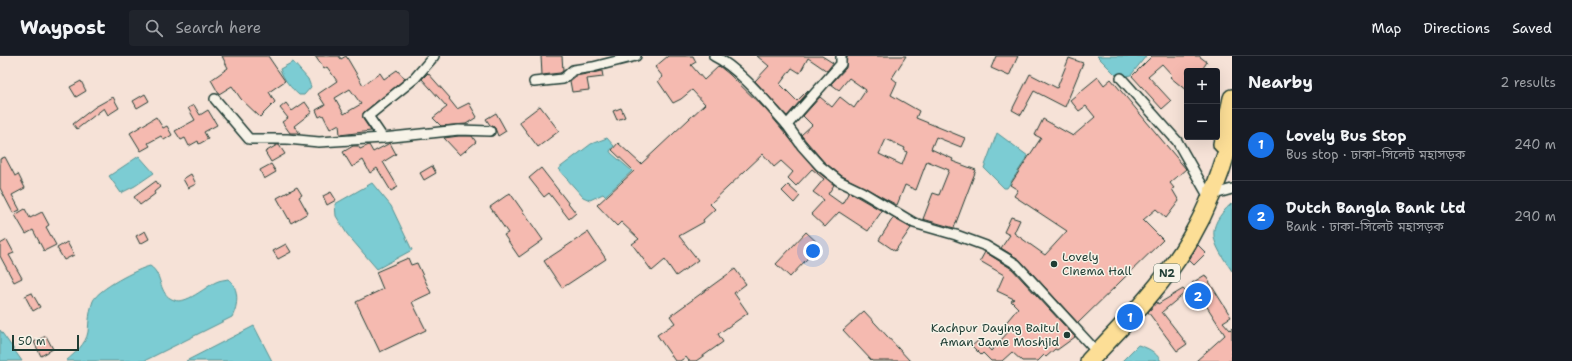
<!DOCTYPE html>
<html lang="en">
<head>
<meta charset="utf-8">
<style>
  :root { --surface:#171b24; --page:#20242c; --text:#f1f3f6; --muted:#9ea1a6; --line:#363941; --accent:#1a73e8 }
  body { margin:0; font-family:"Shantell Sans","Noto Sans Bengali",sans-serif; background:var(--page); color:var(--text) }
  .controls { position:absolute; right:12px; top:12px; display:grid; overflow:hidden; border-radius:4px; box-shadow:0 4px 16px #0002 }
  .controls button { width:36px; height:36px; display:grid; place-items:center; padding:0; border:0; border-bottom:1px solid var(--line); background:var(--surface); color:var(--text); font:20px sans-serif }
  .scale { position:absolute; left:12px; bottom:10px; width:67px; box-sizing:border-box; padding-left:4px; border:2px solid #1f3d34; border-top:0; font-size:11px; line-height:14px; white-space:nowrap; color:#1f3d34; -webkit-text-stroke:3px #f7f3e8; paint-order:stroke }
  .you { position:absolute; left:813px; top:195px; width:14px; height:14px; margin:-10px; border:3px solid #fff; border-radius:50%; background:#1a73e8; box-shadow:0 0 0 6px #1a73e833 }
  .badge { display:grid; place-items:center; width:26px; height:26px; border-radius:50%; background:var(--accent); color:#fff; font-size:13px; font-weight:700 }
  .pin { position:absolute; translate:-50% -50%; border:2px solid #fff; box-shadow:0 1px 4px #0006 }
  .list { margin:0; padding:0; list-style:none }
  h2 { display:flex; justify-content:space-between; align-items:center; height:52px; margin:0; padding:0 16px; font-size:17px }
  h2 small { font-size:13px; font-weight:400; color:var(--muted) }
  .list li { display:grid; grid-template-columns:26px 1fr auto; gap:12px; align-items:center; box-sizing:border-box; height:72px; padding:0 16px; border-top:1px solid var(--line) }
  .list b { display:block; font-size:15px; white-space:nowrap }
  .list p { margin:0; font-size:13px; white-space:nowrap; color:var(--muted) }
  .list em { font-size:13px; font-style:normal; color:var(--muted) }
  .icon { flex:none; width:22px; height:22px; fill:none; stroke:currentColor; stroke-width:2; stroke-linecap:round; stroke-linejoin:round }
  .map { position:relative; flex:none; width:1232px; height:305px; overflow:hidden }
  header { display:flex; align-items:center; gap:24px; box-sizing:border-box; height:56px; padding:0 20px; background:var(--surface); border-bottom:1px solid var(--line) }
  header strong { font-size:19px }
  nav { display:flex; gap:22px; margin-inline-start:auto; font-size:14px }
  .search { width:280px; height:36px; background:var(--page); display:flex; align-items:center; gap:10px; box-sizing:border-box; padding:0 14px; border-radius:4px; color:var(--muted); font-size:15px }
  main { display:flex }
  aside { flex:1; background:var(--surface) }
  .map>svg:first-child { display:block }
</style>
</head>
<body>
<header>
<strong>Waypost</strong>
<div class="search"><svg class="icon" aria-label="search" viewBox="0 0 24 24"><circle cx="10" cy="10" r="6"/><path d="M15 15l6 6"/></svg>Search here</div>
<nav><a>Map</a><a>Directions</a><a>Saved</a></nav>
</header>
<main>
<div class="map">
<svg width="1232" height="305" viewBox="0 0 1232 305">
  <rect width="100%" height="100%" fill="#f6e2d7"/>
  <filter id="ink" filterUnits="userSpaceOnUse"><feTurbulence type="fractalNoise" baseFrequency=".025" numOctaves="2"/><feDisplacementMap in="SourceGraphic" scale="8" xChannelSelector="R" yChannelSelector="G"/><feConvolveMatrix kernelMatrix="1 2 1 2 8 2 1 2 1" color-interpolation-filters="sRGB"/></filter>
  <g filter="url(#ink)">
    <g fill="#7bccd3" stroke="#569393">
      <polygon points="1097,0 1146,0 1131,19 1118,21"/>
      <path d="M293,6l15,17 3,8 -7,8h-5c-9,-8 -15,-15 -19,-26z"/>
      <polygon points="997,77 1028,100 1007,132 1004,132 984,112"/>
      <polygon points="607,82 614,90 610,95 611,97 632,115 605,140 603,138 590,144 583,141 558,113 591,88"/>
      <polygon points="139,100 154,117 135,130 121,137 109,120"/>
      <polygon points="372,127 391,150 412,194 377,213 347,178 336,160 335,148"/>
      <path d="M1232,147v68c-19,-28 -29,-42 0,-68z"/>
      <path d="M150,210c14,9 7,28 24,34 12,5 31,-13 42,-18 4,-2 8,-2 12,-3 12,9 10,27 4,38l-88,44h-78c9,-8 20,-17 22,-29 1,-11 1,-20 5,-31 5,-12 44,-32 57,-35z"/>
      <polygon points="254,270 272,305 186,305"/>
      <polygon points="0,274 22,305 0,305"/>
      <path d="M1138,289c10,3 17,6 23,16h-39z"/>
    </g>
    <g fill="#f5bab0" stroke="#1f3d34" fill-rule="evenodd">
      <polygon points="222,0 268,0 285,25 269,36 275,46 260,61 241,43 232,30 219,38 211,24 228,12"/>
      <path d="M315,0h24l2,3 5,-3 17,29 17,-12 4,6 13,-9 8,9 -42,34v6l8,12 -31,4 -1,-11 -9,5 -7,-14 -4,2 -3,-7 9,-5 -7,-11 19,-13 -10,-14 -3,2zM350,33l11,15 -17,10 -9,-16z"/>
      <polygon points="541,0 562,0 563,15 560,17 542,19"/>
      <polygon points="668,0 693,0 696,6 691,9 704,24 719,10 729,18 767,55 816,114 834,129 828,138 842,148 849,136 882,155 868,175 839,156 825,171 811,158 824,144 813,136 824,123 812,113 796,130 788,122 793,116 781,105 774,111 763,98 710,148 715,153 703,164 704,166 679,180 698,204 676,220 665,204 652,215 632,188 639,183 621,166 617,170 597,149 634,115 612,94 618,87 641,108 705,48 692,34 681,43 673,47 658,25 663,21 655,11"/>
      <polygon points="757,0 822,0 833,7 827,15 808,2 800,17 792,12 780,28 797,45 808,34 809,35 787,60 755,25 769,10"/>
      <path d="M847,0h59l-14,22 5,4 -6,13 28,16 -3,7 49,20 -4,9 -25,-10 -5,12 22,10 -1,2 24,9 -22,58 -31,-9 10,-26 6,2 10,-25 -22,-9 -11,29 -11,-5 -8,20 -55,-29 -18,-14 -23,-27 11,-10 -9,-9 17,-19 12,10 8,-10 14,11 12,-18 -17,-12 -10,12 -8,-6 15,-16zM886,83l19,9 -1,2 3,2 -5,13 -23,-11z"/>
      <polygon points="996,0 1018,0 1009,20 991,12"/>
      <polygon points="1152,0 1199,0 1207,6 1201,15 1187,15 1187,35 1170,21 1172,19 1162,8 1148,20 1171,45 1162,53 1132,20"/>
      <polygon points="1069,2 1083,7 1065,51 1034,35 1021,59 1012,54 1030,18 1057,32"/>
      <polygon points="602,15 603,21 587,23 589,34 572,36 570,25 576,20"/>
      <polygon points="428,17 450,42 449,43 457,53 469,47 477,61 466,68 441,70 433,62 447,51 422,23"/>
      <polygon points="1098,21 1104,29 1111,23 1186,113 1170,127 1174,132 1172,133 1179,145 1166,162 1156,153 1143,164 1163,184 1078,267 1020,204 1001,192 1010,179 1004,176 1011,161 1020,164 1014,177 1045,199 1067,175 1014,140 1018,134 1010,129 1041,82 1035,79 1043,63 1073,80 1095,61 1086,50 1079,55 1070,44"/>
      <polygon points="81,25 86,35 76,41 70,31"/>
      <polygon points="145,38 149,45 137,52 133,45"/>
      <polygon points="113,41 119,52 108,59 104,52 77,73 73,68 95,51"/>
      <polygon points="305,46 312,56 294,70 300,77 290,77 282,66 288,62 280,52 286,47 292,55"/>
      <polygon points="194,49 200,59 208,54 217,69 204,76 208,83 199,88 198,85 189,90 185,82 181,84 175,75 195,64 188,52"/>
      <polygon points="540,50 559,75 538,91 519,66"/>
      <polygon points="621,52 625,61 617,64 613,55"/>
      <polygon points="496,57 506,75 498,80 495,72 490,69 486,63"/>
      <polygon points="156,61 163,72 167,70 172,79 164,84 161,80 148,87 150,90 141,95 130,77"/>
      <polygon points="459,80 472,80 476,86 460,99 444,82"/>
      <polygon points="390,87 396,98 383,106 398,131 391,135 377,112 370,117 363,104 352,111 343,96 353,90 358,90 360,93 369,89 373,96"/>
      <polygon points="277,89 279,89 285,98 271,106 265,96"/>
      <polygon points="5,101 15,120 18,118 25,132 12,139 20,154 13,157 0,132 0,103"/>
      <polygon points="271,108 276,116 264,123 260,114"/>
      <polygon points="432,110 436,117 424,124 420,117"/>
      <polygon points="541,112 576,157 569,163 549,137 544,141 529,122"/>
      <polygon points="191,118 196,128 188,132 183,123"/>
      <polygon points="156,125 160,131 154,136 155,138 140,149 134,141"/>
      <polygon points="788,129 800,140 794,147 782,135"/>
      <polygon points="297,131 302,139 299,141 308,157 291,167 277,142"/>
      <polygon points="331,136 336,144 327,149 323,140"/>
      <polygon points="510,137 543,184 519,201 504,179 508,177 490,151"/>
      <polygon points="25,153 30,162 42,156 49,169 46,171 56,189 44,195 33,174 26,178 15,159"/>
      <polygon points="893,162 911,172 895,195 879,184"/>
      <polygon points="145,175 149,183 140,188 136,180"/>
      <polygon points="588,176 606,203 562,232 544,205"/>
      <polygon points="806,176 820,189 790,221 776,208"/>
      <polygon points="7,184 14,197 9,199 22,222 14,226 0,200 0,188"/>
      <polygon points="67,186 74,199 64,204 57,192"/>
      <polygon points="286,188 291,196 278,203 273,195"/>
      <polygon points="1198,189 1206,197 1194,209 1189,204"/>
      <polygon points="985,196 1012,213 1075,281 1057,294 1055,293 1046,301 1044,299 1038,305 1022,305 1012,296 1002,305 991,305 983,297 981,299 972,290 980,283 991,295 1010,274 1004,269 1018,252 1011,245 1014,243 997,235 1004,219 980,205"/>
      <polygon points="408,202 411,209 417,207 431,237 412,246 426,274 380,296 356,246 383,233 376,216"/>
      <polygon points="735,213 746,228 734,237 748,257 718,278 723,286 696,305 689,305 686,301 680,305 675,305 657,279 675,267 670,260"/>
      <polygon points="1205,219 1231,261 1223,266 1230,274 1232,272 1232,305 1196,305 1225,279 1192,227"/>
      <polygon points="1183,233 1186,236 1162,256 1187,288 1177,295 1148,256 1157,246 1158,248"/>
      <polygon points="32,237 40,251 33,255 25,240"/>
      <polygon points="864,255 910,305 872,305 843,274"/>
      <polygon points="46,280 53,293 41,300 34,286"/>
    </g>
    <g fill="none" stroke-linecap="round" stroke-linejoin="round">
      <g stroke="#1f3d34" stroke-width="12">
        <g id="street">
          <path d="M714,0c25,12 54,48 73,69"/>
          <polyline points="841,0 841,8 787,69 802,90 820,110 839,125 862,136 914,167 956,179 986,190 1016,208 1097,296"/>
          <polyline points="1121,22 1177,85 1210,143"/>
          <polyline points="534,26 563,23 573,14 593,11 636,0"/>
          <polyline points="215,43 249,83 287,83 319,86 383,82 459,74 490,75"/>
          <polyline points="383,82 368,60 415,22 434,0"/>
          <polyline points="1211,139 1232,133"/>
        </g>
      </g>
      <g stroke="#1f3d34" stroke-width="20">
        <g id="highway">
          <polyline points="1222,88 1232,42"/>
          <path d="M1089,305c35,-37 76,-78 101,-122 19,-33 33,-70 42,-107"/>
        </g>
      </g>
      <use href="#street" stroke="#f7f3e8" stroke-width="9"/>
      <use href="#highway" stroke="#fcde96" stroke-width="17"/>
    </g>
  </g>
  <g fill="#1f3d34" stroke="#f7f3e8" stroke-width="1.5">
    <circle cx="1054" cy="208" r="4"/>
    <circle cx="1067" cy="279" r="4"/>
  </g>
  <g text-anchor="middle" stroke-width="3" stroke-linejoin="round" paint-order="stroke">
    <rect fill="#f7f3e8" stroke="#60746a" stroke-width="1" x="1154" y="208" width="26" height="18" rx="3"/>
    <g font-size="11" font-weight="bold" fill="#1f3d34">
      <text x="1167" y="221">N2</text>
    </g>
    <g font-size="12" fill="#1f3d34" stroke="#f7f3e8" text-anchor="start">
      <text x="1062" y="205">Lovely<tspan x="1062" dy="14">Cinema Hall</tspan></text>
      <text x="1059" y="276" text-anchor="end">Kachpur Daying Baitul<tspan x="1059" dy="14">Aman Jame Moshjid</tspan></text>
    </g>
  </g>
</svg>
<div class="controls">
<button>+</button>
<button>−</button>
</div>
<div class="scale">50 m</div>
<div class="you"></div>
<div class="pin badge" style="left:1130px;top:261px">1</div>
<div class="pin badge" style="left:1198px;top:240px">2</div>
</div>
<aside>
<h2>Nearby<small>2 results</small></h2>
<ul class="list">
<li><span class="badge">1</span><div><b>Lovely Bus Stop</b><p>Bus stop · ঢাকা-সিলেট মহাসড়ক</p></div><em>240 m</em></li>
<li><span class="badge">2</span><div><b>Dutch Bangla Bank Ltd</b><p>Bank · ঢাকা-সিলেট মহাসড়ক</p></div><em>290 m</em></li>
</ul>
</aside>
</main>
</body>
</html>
